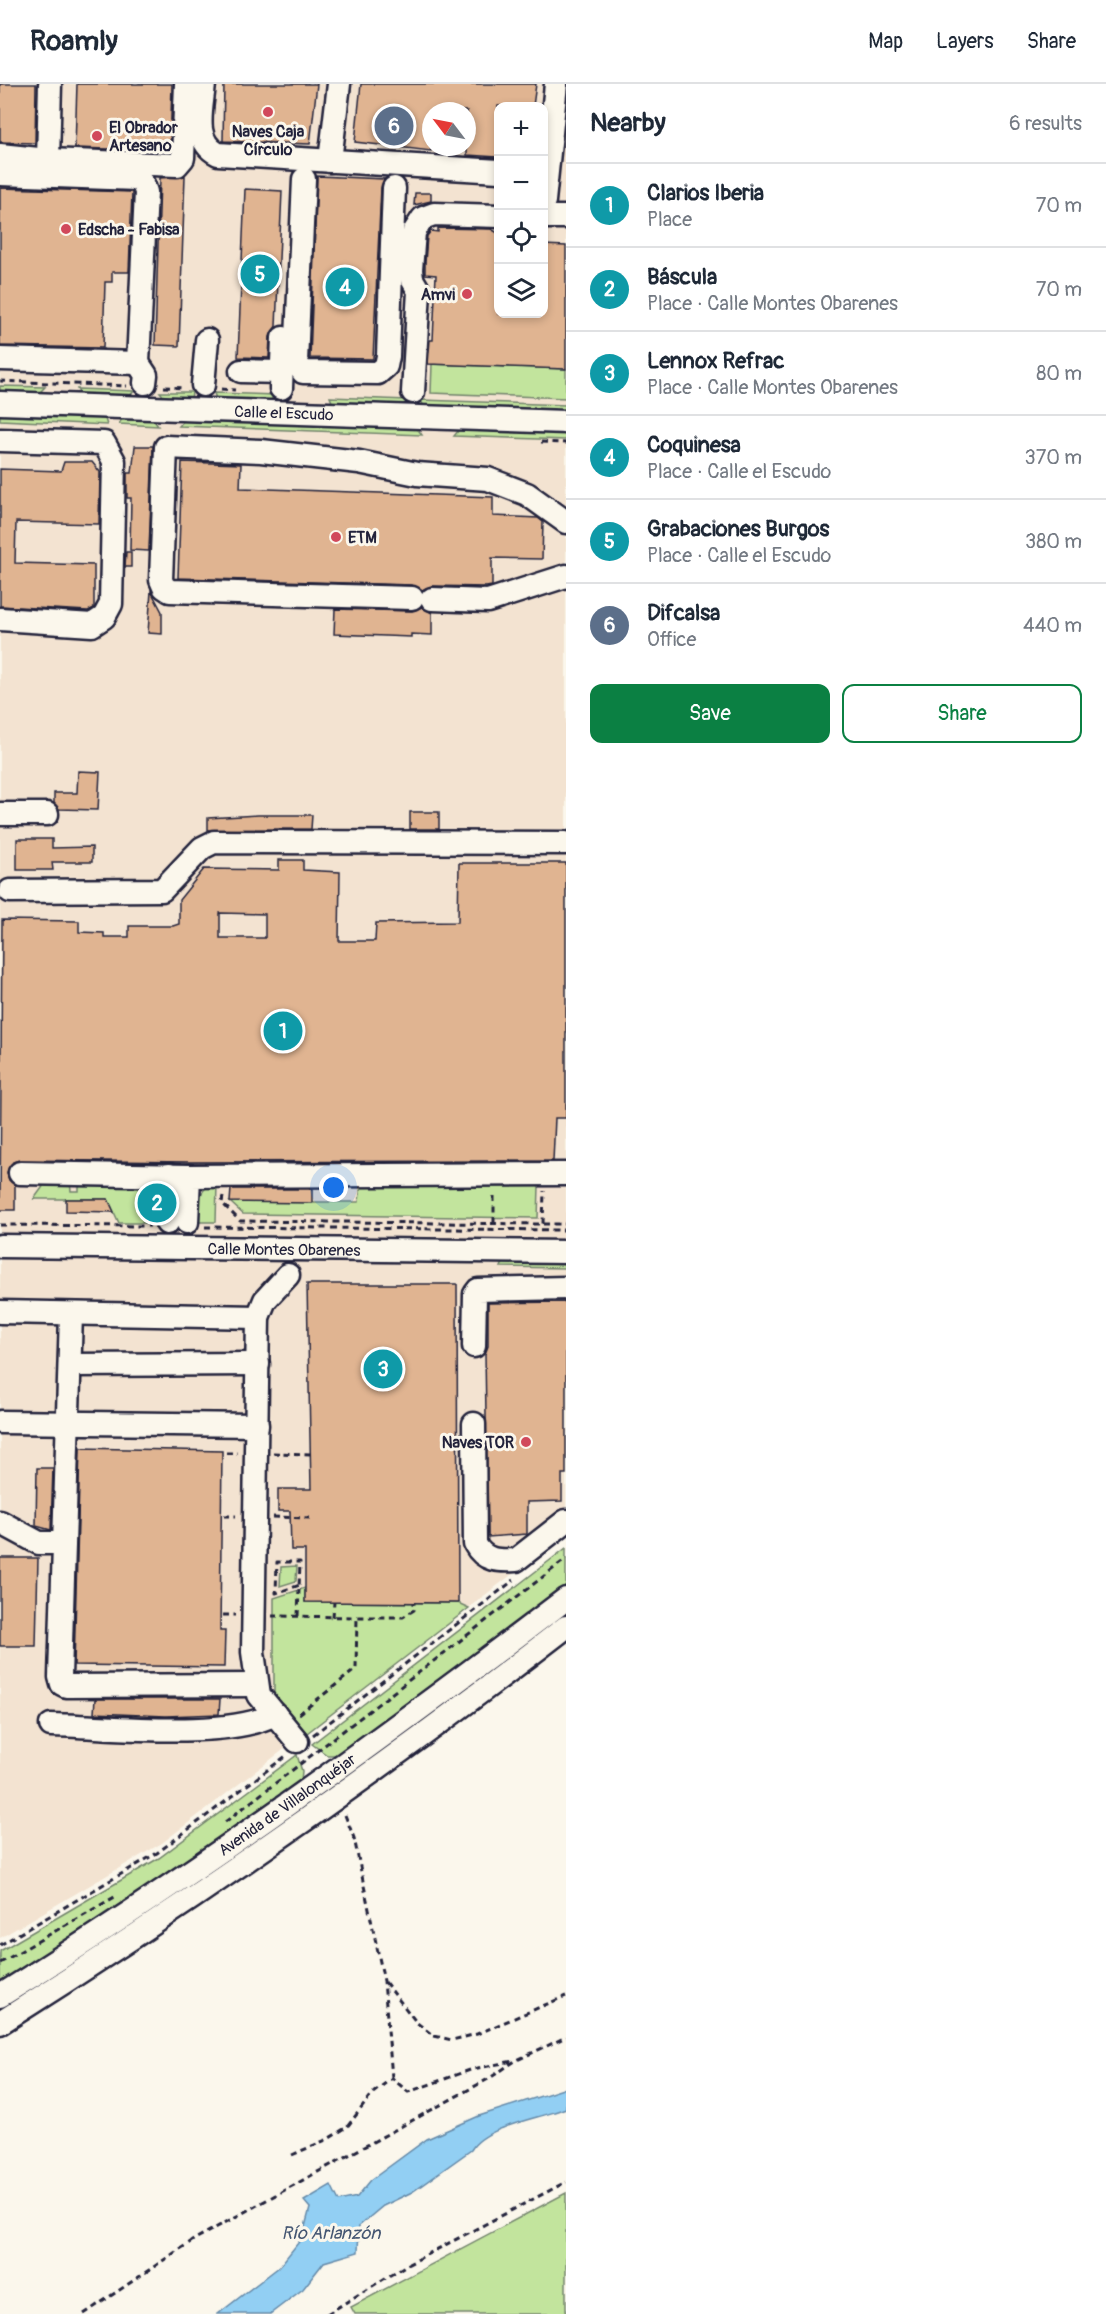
<!DOCTYPE html>
<html lang="en">
<head>
<meta charset="utf-8">
<style>
  :root { --surface:#fff; --page:#f2f2f3; --text:#1f2937; --muted:#747a83; --line:#e0e1e3; --accent:#0b8043 }
  body { margin:0; font-family:Pangolin,sans-serif; background:var(--page); color:var(--text) }
  .controls { position:absolute; right:18px; top:18px; display:grid; overflow:hidden; border-radius:12px; box-shadow:0 3px 9px #0003 }
  .controls button { width:54px; height:54px; display:grid; place-items:center; padding:0; border:0; border-bottom:2px solid var(--line); background:var(--surface); color:var(--text); font:30px sans-serif }
  .compass { position:absolute; left:422px; top:18px; width:54px; height:54px; border-radius:50%; background:var(--surface); box-shadow:0 3px 9px #0003; rotate:302deg }
  .you { position:absolute; left:334px; top:1104px; width:21px; height:21px; margin:-15px; border:4px solid #fff; border-radius:50%; background:#1a73e8; box-shadow:0 0 0 9px #1a73e833 }
  .badge { display:grid; place-items:center; width:39px; height:39px; border-radius:50%; background:var(--accent); color:#fff; font-size:20px; font-weight:700 }
  .pin { position:absolute; translate:-50% -50%; border:3px solid #fff; box-shadow:0 2px 6px #0006 }
  .list { margin:0; padding:0; list-style:none }
  h2 { display:flex; justify-content:space-between; align-items:center; height:78px; margin:0; padding:0 24px; font-size:26px }
  h2 small { font-size:20px; font-weight:400; color:var(--muted) }
  .list li { display:grid; grid-template-columns:39px 1fr auto; gap:18px; align-items:center; box-sizing:border-box; height:84px; padding:0 24px; border-top:2px solid var(--line) }
  .list b { display:block; font-size:22px; white-space:nowrap }
  .list p { margin:0; font-size:20px; white-space:nowrap; color:var(--muted) }
  .list em { font-size:20px; font-style:normal; color:var(--muted) }
  .actions { display:flex; gap:12px; padding:18px 24px }
  .actions a { flex:1; padding:14px 0; border:2px solid var(--accent); border-radius:12px; text-align:center; font-size:21px; color:var(--accent) }
  .actions .main { background:var(--accent); color:#fff }
  .icon { flex:none; width:33px; height:33px; fill:none; stroke:currentColor; stroke-width:2; stroke-linecap:round; stroke-linejoin:round }
  .map { position:relative; flex:none; width:566px; height:2230px; overflow:hidden }
  header { display:flex; align-items:center; gap:36px; box-sizing:border-box; height:84px; padding:0 30px; background:var(--surface); border-bottom:2px solid var(--line) }
  header strong { font-size:28px }
  nav { display:flex; gap:33px; margin-inline-start:auto; font-size:21px }
  main { display:flex }
  aside { flex:1; background:var(--surface) }
  .map>svg:first-child { display:block }
</style>
</head>
<body>
<header>
<strong>Roamly</strong>
<nav><a>Map</a><a>Layers</a><a>Share</a></nav>
</header>
<main>
<div class="map">
<svg width="566" height="2230" viewBox="0 0 566 2230">
  <rect width="100%" height="100%" fill="#fbf7ec"/>
  <filter id="ink" filterUnits="userSpaceOnUse"><feTurbulence type="fractalNoise" baseFrequency=".0167" numOctaves="2"/><feDisplacementMap in="SourceGraphic" scale="12" xChannelSelector="R" yChannelSelector="G"/><feConvolveMatrix kernelMatrix="1 2 1 2 8 2 1 2 1" color-interpolation-filters="sRGB"/></filter>
  <g filter="url(#ink)">
    <path fill="#f3e3d1" fill-rule="evenodd" d="M0,0h566v1449l-404,310 -162,95zM499,22h45v208h-45zM431,27h36v36h-36z"/>
    <g fill="#c2e49d" stroke="#72836c" stroke-width="1.5">
      <polygon points="432,280 566,285 566,314 431,309"/>
      <polygon points="0,302 45,303 38,310 0,309"/>
      <polygon points="77,305 134,307 129,313 80,311"/>
      <polygon points="160,308 192,308 191,315 166,315"/>
      <polygon points="214,309 275,311 269,318 216,315"/>
      <polygon points="330,313 407,316 404,322 333,320"/>
      <polygon points="421,316 566,321 566,329 424,323"/>
      <polygon points="0,328 104,332 107,341 0,336"/>
      <polygon points="123,333 152,334 158,342 119,340"/>
      <polygon points="185,335 417,344 422,351 179,342"/>
      <polygon points="459,346 566,349 566,356 454,352"/>
      <polygon points="47,1097 70,1097 71,1107 79,1107 79,1097 153,1099 153,1139 119,1139 108,1115 34,1115"/>
      <path d="M217,1099l-1,39h-17c0,-17 -3,-35 18,-39z"/>
      <polygon points="361,1099 539,1102 538,1134 243,1130 230,1118 359,1118"/>
      <polygon points="504,1177 566,1177 566,1184 501,1183"/>
      <polygon points="566,1464 566,1501 555,1510 437,1600 337,1671 327,1671 312,1660"/>
      <polygon points="297,1482 296,1497 280,1502 281,1483"/>
      <polygon points="305,1504 305,1518 458,1519 469,1524 307,1649 274,1610 274,1514"/>
      <polygon points="297,1671 302,1687 301,1697 292,1704 159,1797 0,1901 0,1867 159,1774"/>
      <polygon points="566,2109 566,2230 355,2230 351,2223"/>
    </g>
    <path fill="#92cff3" stroke="#658aa9" stroke-width="1.5" d="M566,2004v20c-25,10 -81,18 -95,42l-59,42 -29,14 -24,20 -1,26 -34,10 -21,27 -33,25h-52l61,-47 23,-29 8,-30 -6,-7 27,-16 8,16 18,-4 14,-17 56,-41 52,-23z"/>
    <g fill="#e0b491" stroke="#22223b" stroke-width="1.5" fill-rule="evenodd">
      <polygon points="0,0 36,0 35,59 0,58"/>
      <polygon points="77,0 172,0 170,67 75,64"/>
      <polygon points="224,0 317,0 310,60 223,57"/>
      <polygon points="361,0 536,0 533,22 498,22 498,73 467,71 467,27 431,27 431,67 355,58"/>
      <polygon points="185,92 179,262 155,261 160,94"/>
      <polygon points="317,92 384,95 381,104 373,275 310,274"/>
      <polygon points="0,104 132,108 129,188 112,188 112,198 105,198 103,264 0,262"/>
      <polygon points="245,105 282,107 276,242 270,253 269,274 238,273"/>
      <polygon points="415,109 431,109 431,117 414,121"/>
      <polygon points="438,144 491,145 498,149 498,230 543,230 543,161 566,162 566,285 428,280 430,256 433,256 436,191 425,190 425,179 427,152 431,147 438,148"/>
      <polygon points="135,362 153,362 149,467 130,466 131,414 127,414 127,389 132,389"/>
      <polygon points="64,378 92,378 100,388 99,440 16,438 15,479 94,481 94,524 88,527 0,522 0,385 61,387"/>
      <polygon points="182,378 241,380 240,404 493,413 493,432 538,434 543,438 542,475 492,474 492,502 486,503 432,502 422,506 412,501 178,494"/>
      <polygon points="126,468 131,468 131,483 125,483"/>
      <polygon points="151,507 162,528 162,550 148,549"/>
      <polygon points="422,523 432,529 432,551 411,550 411,553 334,550 335,525 412,527"/>
      <polygon points="78,687 100,688 98,726 59,725 54,719 54,709 77,709"/>
      <rect x="410" y="728" width="29" height="17"/>
      <polygon points="258,731 312,731 311,745 208,746 208,734"/>
      <polygon points="17,755 52,755 52,764 92,763 92,778 52,778 53,786 17,786"/>
      <path d="M279,776h24v10l37,2 -1,69h36l1,-18 82,-1 1,-59h107v255h-11l-2,43 -364,1 -169,-2 -7,2 -6,10 2,8 6,5v25h-15l2,-290 77,1v11l25,1v4h25v-11h44l6,-2v-24l25,-31 75,1zM220,829l45,1v24h-45z"/>
      <polygon points="231,1105 312,1105 312,1119 230,1118"/>
      <polygon points="66,1115 108,1115 114,1128 66,1127"/>
      <polygon points="307,1200 457,1200 458,1519 305,1518 305,1466 291,1466 290,1427 278,1427 278,1405 311,1405"/>
      <polygon points="566,1218 566,1390 562,1390 562,1417 527,1418 527,1450 488,1453 485,1270 488,1262 488,1219"/>
      <polygon points="80,1364 222,1367 220,1547 225,1547 224,1583 74,1581"/>
      <polygon points="37,1384 53,1384 51,1446 36,1442"/>
      <polygon points="0,1474 38,1474 36,1562 0,1562"/>
      <polygon points="95,1615 220,1615 219,1630 166,1632 94,1629"/>
    </g>
    <g fill="none" stroke-linecap="round" stroke-linejoin="round">
      <g stroke="#22223b" stroke-width="27">
        <g id="minor">
          <path d="M204,0c-2,25 -12,57 14,70l281,17"/>
          <polyline points="0,71 48,76 177,81 183,74 186,0"/>
          <polyline points="48,76 50,0"/>
          <polyline points="330,77 339,0"/>
          <polyline points="0,90 137,95 143,100 146,108 138,279 146,291 145,299"/>
          <polyline points="304,95 296,278 303,288 378,289 386,282 388,272 394,104"/>
          <polyline points="544,117 556,0"/>
          <polyline points="544,133 566,133"/>
          <polyline points="0,275 138,279"/>
          <polyline points="241,287 282,288"/>
          <polyline points="203,301 207,256"/>
          <polyline points="281,304 283,254"/>
          <polyline points="413,308 419,207 412,195 411,186 414,148 423,134 434,130 499,132"/>
          <path id="s1" d="M0,319l566,19"/>
          <polyline points="0,356 104,359 114,377 111,520 104,533 92,541 0,535"/>
          <polyline points="412,514 170,507 164,503 161,496 166,363 261,367 359,378 417,390 488,395 527,410 566,438"/>
          <polyline points="432,515 488,517 566,492"/>
          <polyline points="0,730 47,730"/>
          <polyline points="10,807 162,806 202,764 214,758 566,759"/>
          <polyline points="20,1089 189,1092"/>
          <polyline points="187,1138 189,1092 566,1090"/>
          <polyline points="167,1139 169,1091"/>
          <path id="s2" d="M0,1162l566,6"/>
          <polyline points="288,1191 265,1216 258,1233 253,1568 259,1611 297,1657"/>
          <polyline points="0,1228 258,1233"/>
          <polyline points="71,1230 60,1593 62,1600 66,1602 256,1601"/>
          <polyline points="474,1262 475,1210 478,1206 566,1204"/>
          <polyline points="70,1281 258,1280"/>
          <polyline points="0,1338 257,1341"/>
          <path d="M474,1340l1,120c9,17 23,17 41,16l50,-39"/>
          <polyline points="0,1438 39,1459 64,1459"/>
          <path d="M51,1641c59,1 174,15 224,-11"/>
          <path id="s3" d="M0,1912c196,-122 382,-257 566,-397"/>
          <path d="M0,1939c195,-123 384,-255 566,-396"/>
        </g>
      </g>
      <g stroke="#22223b" stroke-width="3" stroke-dasharray="6 4.5" stroke-linecap="butt">
        <polyline points="0,297 127,302"/>
        <polyline points="164,303 184,304"/>
        <polyline points="221,305 235,306"/>
        <polyline points="541,358 566,359"/>
        <polyline points="223,1112 222,1119 240,1137 543,1140 544,1107"/>
        <polyline points="494,1139 494,1108"/>
        <polyline points="543,1140 566,1140"/>
        <polyline points="0,1141 150,1142"/>
        <polyline points="205,1143 566,1146"/>
        <polyline points="226,1369 237,1369"/>
        <polyline points="273,1369 311,1370"/>
        <polyline points="224,1432 236,1432"/>
        <polyline points="273,1433 310,1434"/>
        <polyline points="223,1531 235,1531"/>
        <polyline points="272,1532 357,1533"/>
        <polyline points="298,1532 300,1478 277,1478 276,1509 300,1501"/>
        <polyline points="333,1533 334,1518"/>
        <polyline points="299,1630 356,1585 357,1533 403,1533 414,1526 414,1519"/>
        <polyline points="313,1651 514,1496"/>
        <polyline points="345,1731 354,1754 384,1897 392,1994"/>
        <polyline points="225,1738 566,1475"/>
        <polyline points="0,1861 157,1769 286,1672"/>
        <polyline points="0,1879 118,1811"/>
        <polyline points="385,1898 417,1939 434,1952 452,1956 477,1950 566,1912"/>
        <polyline points="292,2071 328,2055 347,2043 373,2009 392,1994 408,2008 473,1985 513,1977"/>
        <polyline points="84,2230 195,2155 490,1994 515,1977 566,1953"/>
        <polyline points="327,2230 405,2182 566,2098"/>
      </g>
      <use href="#minor" stroke="#fbf7ec" stroke-width="22"/>
    </g>
  </g>
  <g fill="#d1495b" stroke="#fbf7ec" stroke-width="2">
    <circle cx="268" cy="28" r="6"/>
    <circle cx="97" cy="52" r="6"/>
    <circle cx="66" cy="145" r="6"/>
    <circle cx="467" cy="210" r="6"/>
    <circle cx="336" cy="453" r="6"/>
    <circle cx="526" cy="1358" r="6"/>
  </g>
  <g text-anchor="middle" stroke-width="6" stroke-linejoin="round" paint-order="stroke">
    <g font-size="16" font-weight="bold" fill="#22223b" stroke="#fbf7ec" text-anchor="start">
      <text x="109" y="49">El Obrador<tspan x="109" dy="18">Artesano</tspan></text>
      <text x="268" y="53" text-anchor="middle">Naves Caja<tspan x="268" dy="18">Círculo</tspan></text>
      <text x="78" y="151">Edscha - Fabisa</text>
      <text x="455" y="216" text-anchor="end">Amvi</text>
      <text x="348" y="459">ETM</text>
      <text x="514" y="1364" text-anchor="end">Naves TOR</text>
    </g>
    <g font-size="16" fill="#22223b" stroke="#fbf7ec">
      <text dy="6" stroke="none"><textPath href="#s1" startOffset="284">Calle el Escudo</textPath></text>
      <text dy="6" stroke="none"><textPath href="#s2" startOffset="284">Calle Montes Obarenes</textPath></text>
      <text dy="6" stroke="none"><textPath href="#s3" startOffset="345">Avenida de Villalonquéjar</textPath></text>
    </g>
    <g font-size="18" font-style="italic" fill="#445672" stroke="#fbf7ec">
      <text x="331" y="2155">Río Arlanzón</text>
    </g>
  </g>
</svg>
<div class="controls">
<button>+</button>
<button>−</button>
<button><svg class="icon" aria-label="locate" viewBox="0 0 24 24"><circle cx="12" cy="12" r="6"/><path d="M12 2v4M12 18v4M2 12h4M18 12h4"/></svg></button>
<button><svg class="icon" aria-label="layers" viewBox="0 0 24 24"><path d="M12 4l9 5-9 5-9-5zM3 14l9 5 9-5"/></svg></button>
</div>
<svg class="compass" viewBox="-18 -18 36 36"><path d="M0-13l5 13h-10z" fill="#e53935"/><path d="M0 13l5-13h-10z" fill="#747a83"/></svg>
<div class="you"></div>
<div class="pin badge" style="left:283px;top:947px;background:#0f9aa8">1</div>
<div class="pin badge" style="left:157px;top:1119px;background:#0f9aa8">2</div>
<div class="pin badge" style="left:383px;top:1285px;background:#0f9aa8">3</div>
<div class="pin badge" style="left:345px;top:203px;background:#0f9aa8">4</div>
<div class="pin badge" style="left:260px;top:190px;background:#0f9aa8">5</div>
<div class="pin badge" style="left:394px;top:42px;background:#5c6f8a">6</div>
</div>
<aside>
<h2>Nearby<small>6 results</small></h2>
<ul class="list">
<li><span class="badge" style="background:#0f9aa8">1</span><div><b>Clarios Iberia</b><p>Place</p></div><em>70 m</em></li>
<li><span class="badge" style="background:#0f9aa8">2</span><div><b>Báscula</b><p>Place · Calle Montes Obarenes</p></div><em>70 m</em></li>
<li><span class="badge" style="background:#0f9aa8">3</span><div><b>Lennox Refrac</b><p>Place · Calle Montes Obarenes</p></div><em>80 m</em></li>
<li><span class="badge" style="background:#0f9aa8">4</span><div><b>Coquinesa</b><p>Place · Calle el Escudo</p></div><em>370 m</em></li>
<li><span class="badge" style="background:#0f9aa8">5</span><div><b>Grabaciones Burgos</b><p>Place · Calle el Escudo</p></div><em>380 m</em></li>
<li><span class="badge" style="background:#5c6f8a">6</span><div><b>Difcalsa</b><p>Office</p></div><em>440 m</em></li>
</ul>
<div class="actions"><a class="main">Save</a><a>Share</a></div>
</aside>
</main>
</body>
</html>
